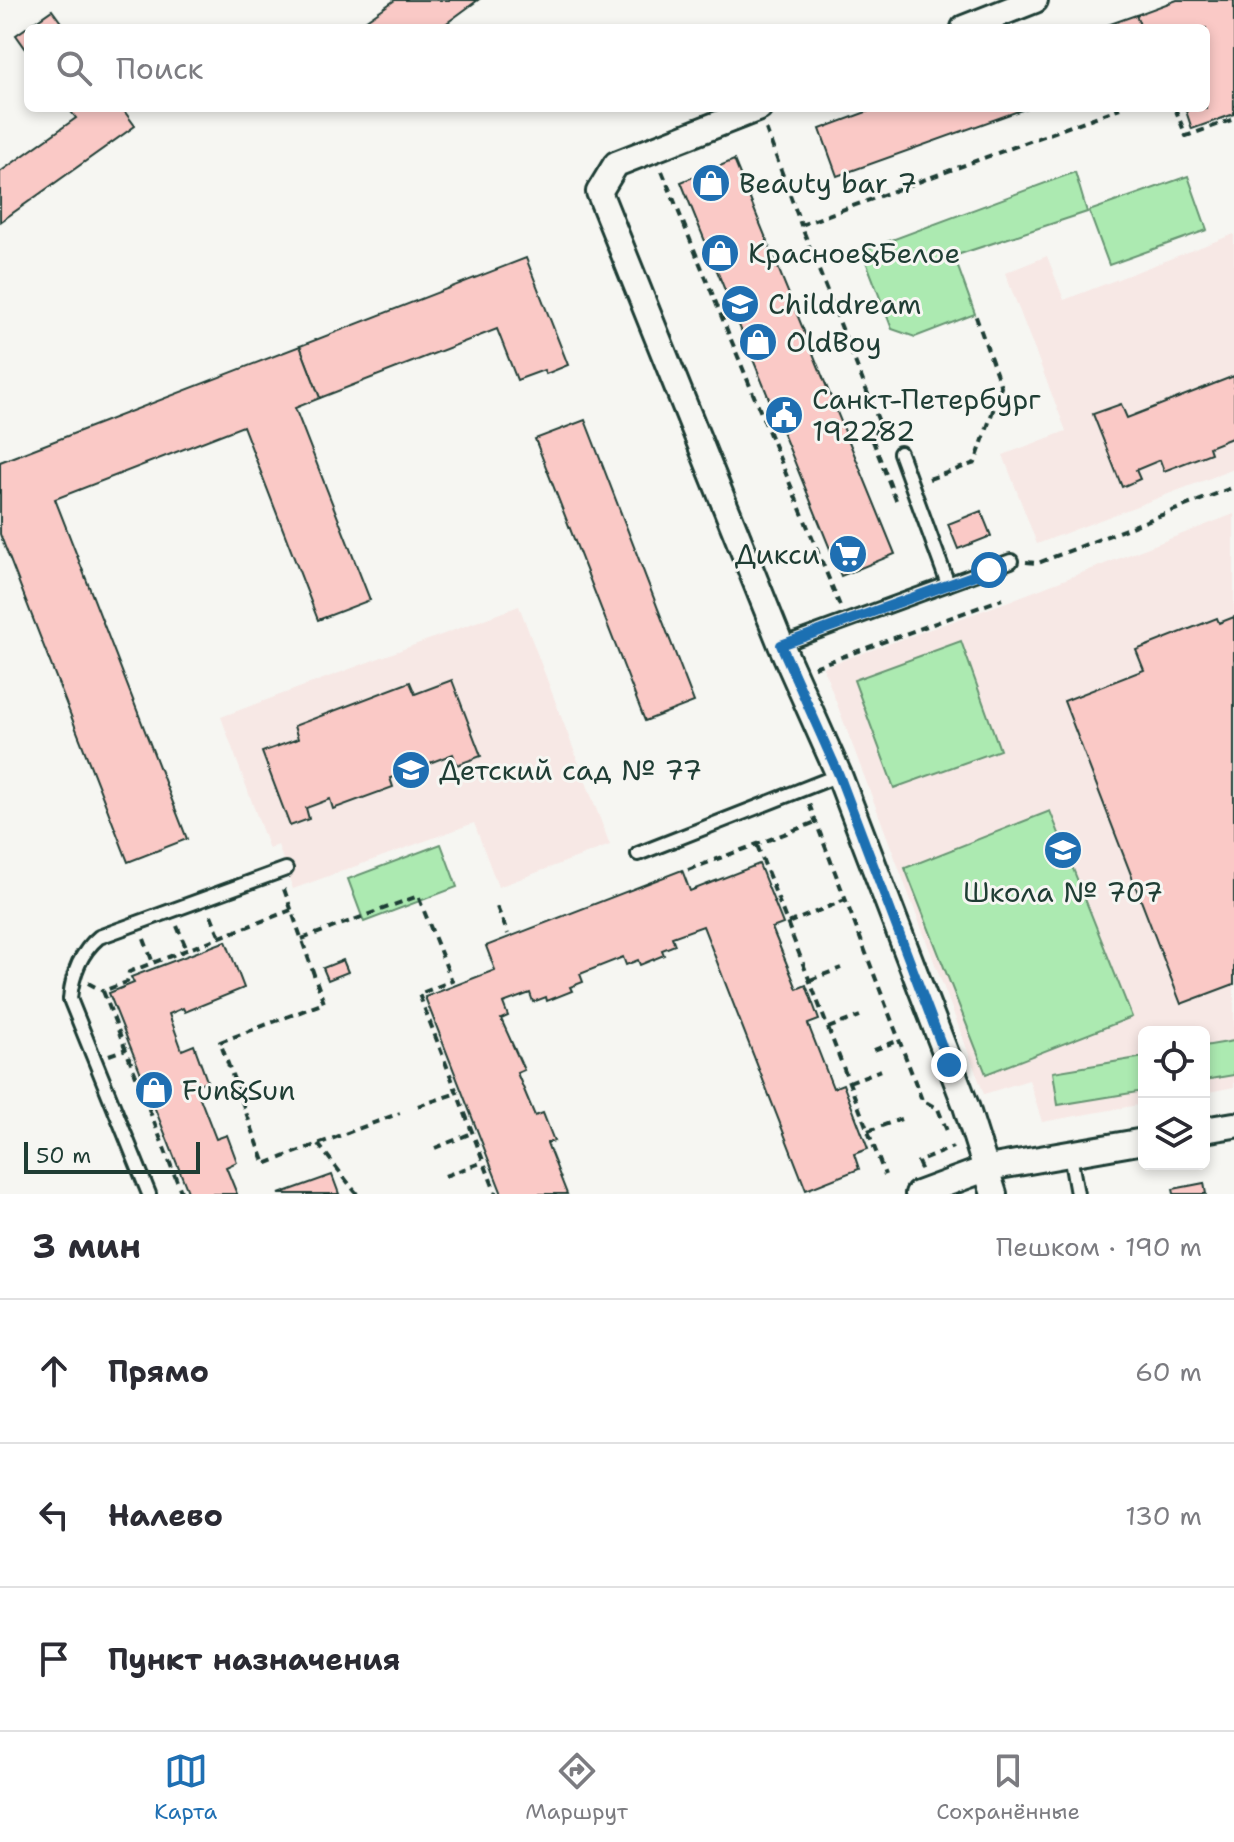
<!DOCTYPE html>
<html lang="ru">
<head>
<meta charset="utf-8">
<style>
  :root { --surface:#fff; --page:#f7f7f7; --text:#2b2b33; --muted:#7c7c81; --line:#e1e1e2; --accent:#1f6fb2 }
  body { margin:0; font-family:"Shantell Sans",sans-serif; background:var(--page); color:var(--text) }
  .controls { position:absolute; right:24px; bottom:24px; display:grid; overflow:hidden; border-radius:12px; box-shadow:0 4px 12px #0003 }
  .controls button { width:72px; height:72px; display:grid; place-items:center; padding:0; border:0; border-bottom:2px solid var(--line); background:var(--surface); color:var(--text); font:40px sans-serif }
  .scale { position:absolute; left:24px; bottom:20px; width:176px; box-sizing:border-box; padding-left:8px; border:4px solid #1f3d34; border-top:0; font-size:22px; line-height:28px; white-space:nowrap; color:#1f3d34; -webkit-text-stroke:6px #f6f6f2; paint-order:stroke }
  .stop { position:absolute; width:24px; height:24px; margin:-18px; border:6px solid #1f6fb2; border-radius:50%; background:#fff }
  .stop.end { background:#1f6fb2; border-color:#fff; box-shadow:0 2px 8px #0008 }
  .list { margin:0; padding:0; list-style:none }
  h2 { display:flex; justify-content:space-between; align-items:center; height:104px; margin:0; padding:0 32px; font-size:34px }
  h2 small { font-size:26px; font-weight:400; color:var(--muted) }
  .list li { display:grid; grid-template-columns:52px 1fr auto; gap:24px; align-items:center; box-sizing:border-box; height:144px; padding:0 32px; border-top:2px solid var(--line) }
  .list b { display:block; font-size:30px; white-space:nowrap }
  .list em { font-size:26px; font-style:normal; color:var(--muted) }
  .icon { flex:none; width:44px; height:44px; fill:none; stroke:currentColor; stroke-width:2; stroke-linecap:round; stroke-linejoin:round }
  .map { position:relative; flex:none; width:1234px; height:1194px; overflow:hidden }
  .search { position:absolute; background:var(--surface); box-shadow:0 4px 12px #0003; left:24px; right:24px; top:24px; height:88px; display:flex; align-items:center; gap:20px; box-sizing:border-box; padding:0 28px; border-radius:12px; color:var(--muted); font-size:30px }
  .sheet { height:536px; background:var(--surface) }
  nav { display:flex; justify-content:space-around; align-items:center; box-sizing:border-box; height:112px; border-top:2px solid var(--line); background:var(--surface); font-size:22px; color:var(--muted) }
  nav a { display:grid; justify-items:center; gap:4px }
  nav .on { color:var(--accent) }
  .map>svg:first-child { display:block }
</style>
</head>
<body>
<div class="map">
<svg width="1234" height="1194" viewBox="0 0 1234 1194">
  <rect width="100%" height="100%" fill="#f6f6f2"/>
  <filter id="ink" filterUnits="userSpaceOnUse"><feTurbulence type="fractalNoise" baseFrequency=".0125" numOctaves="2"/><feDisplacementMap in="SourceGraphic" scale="16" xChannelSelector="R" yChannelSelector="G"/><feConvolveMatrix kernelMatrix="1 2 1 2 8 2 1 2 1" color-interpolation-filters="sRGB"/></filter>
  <g filter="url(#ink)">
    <g fill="#f7e8e5">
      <polygon points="1234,234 1234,469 1037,544 1003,455 1066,431 1005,273 1047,256 1064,300"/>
      <polygon points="1234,514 1234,1087 1204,1093 1204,1032 1144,1032 1144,1104 1042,1122 1029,1080 984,1094 823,667 1004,603"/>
      <polygon points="519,606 610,845 498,887 474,823 293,889 278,845 269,849 221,717"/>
    </g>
    <g fill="#aceab1" stroke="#669472" stroke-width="2">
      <polygon points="1075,172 1087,212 954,256 975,314 915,337 892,329 862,251"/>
      <polygon points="1188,176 1207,230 1109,265 1089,211"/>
      <polygon points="961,641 1000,750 894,788 854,680"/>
      <polygon points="1050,811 1132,1017 986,1074 905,868"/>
      <polygon points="441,844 457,887 364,922 348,879"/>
      <polygon points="1234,1041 1234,1075 1204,1080 1204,1046"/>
      <polygon points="1144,1057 1144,1091 1058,1105 1053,1072"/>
    </g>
    <g fill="#fac9c6" stroke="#1f3d34" stroke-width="2">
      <polygon points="395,0 478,0 440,28 355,28"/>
      <polygon points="1177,0 1234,0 1234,114 1192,129 1185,108 1206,108 1206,28 1141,28 1136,15"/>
      <polygon points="52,10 65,28 28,28 28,52 16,35"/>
      <polygon points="1136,15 1141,28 1099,28"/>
      <polygon points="68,108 122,108 135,126 0,222 0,172 76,118"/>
      <polygon points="877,108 1027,108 837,176 820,129"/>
      <polygon points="734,160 895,554 841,576 681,182"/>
      <polygon points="526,258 568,365 546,374 544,370 517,380 497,329 320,398 300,346"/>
      <polygon points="300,346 320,398 295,408 370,600 318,620 243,426 55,499 187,839 128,862 0,534 0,462"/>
      <polygon points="1234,376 1234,437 1209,447 1211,453 1164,471 1160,460 1136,470 1140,479 1122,487 1093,414 1121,404 1127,418"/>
      <polygon points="585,420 694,702 645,721 535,439"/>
      <polygon points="981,511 991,536 958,549 948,524"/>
      <polygon points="1234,617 1234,984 1181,1004 1064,701 1144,670 1136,650 1217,618 1219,623"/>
      <polygon points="452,680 481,756 457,765 453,754 390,778 393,787 333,809 330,799 306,808 309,819 290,826 262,752 298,739 294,726 410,682 415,694"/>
      <polygon points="759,864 783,924 772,928 797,989 806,985 819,1020 808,1024 833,1088 843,1084 868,1149 854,1154 859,1169 806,1190 703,926 672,937 675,945 662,950 664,955 640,965 638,960 626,965 623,957 580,974 583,982 570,987 572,991 547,1001 546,997 533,1002 530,993 503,1003 508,1016 501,1019 524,1070 517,1073 535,1116 543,1113 554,1141 547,1143 567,1194 502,1194 425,997 495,970 486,946 682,870 690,891"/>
      <polygon points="226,941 244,988 185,1012 183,1008 169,1014 182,1050 194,1045 207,1081 195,1085 216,1139 227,1135 237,1162 226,1167 237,1194 189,1194 109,993 134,983 131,977"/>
      <polygon points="343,960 348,972 328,980 323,968"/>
      <polygon points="332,1175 339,1194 279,1194"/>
      <polygon points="1204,1183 1206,1194 1174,1194 1173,1189"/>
    </g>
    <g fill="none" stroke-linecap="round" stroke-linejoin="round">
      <g stroke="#1f3d34" stroke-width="18">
        <g id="lane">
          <polyline points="900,453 948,584"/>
          <polyline points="781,645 1011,561"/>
          <polyline points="638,854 839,775"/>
          <polyline points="1070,1155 1077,1194"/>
          <path d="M149,1194l-79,-195c2,-24 10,-46 29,-62l187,-68"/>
        </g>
      </g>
      <g stroke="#1f3d34" stroke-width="30">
        <g id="street">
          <polyline points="964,28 1035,0"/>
          <polyline points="759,108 616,164 599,192 781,645 839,775 966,1106 994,1194"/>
          <polyline points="1204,1130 1234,1125"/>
          <polyline points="918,1194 988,1168 1144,1141"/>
        </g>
      </g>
      <g stroke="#1f3d34" stroke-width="4" stroke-dasharray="8 6" stroke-linecap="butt">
        <polyline points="1175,108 1186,136 1234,119"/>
        <polyline points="766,129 801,225"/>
        <polyline points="662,171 840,606"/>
        <polyline points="929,479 975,463 1001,387 975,314"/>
        <polyline points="896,500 873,441 879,422 801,225 1120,108"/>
        <polyline points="1026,562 1038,563 1234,487"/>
        <polyline points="814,667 1002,599"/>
        <polyline points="809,804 922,1100 938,1109 947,1131"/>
        <polyline points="757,845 885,1175"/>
        <polyline points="688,870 816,822"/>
        <polyline points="284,889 324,1003 220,1042 265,1164 400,1113"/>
        <polyline points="497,907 508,934"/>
        <polyline points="211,915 220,937"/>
        <polyline points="788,923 845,900"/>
        <polyline points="177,926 187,950"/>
        <polyline points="144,939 153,963"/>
        <polyline points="302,939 418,896 452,981 419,994 496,1194"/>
        <polyline points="810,980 841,968"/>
        <polyline points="88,983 103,991"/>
        <polyline points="828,1028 860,1016"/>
        <polyline points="874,1050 899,1040"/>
        <polyline points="109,1055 126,1049"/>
        <polyline points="849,1082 881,1070"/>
        <polyline points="418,1106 457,1093"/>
        <polyline points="868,1131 901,1119"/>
        <polyline points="318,1144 357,1194"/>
        <polyline points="435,1148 472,1133"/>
        <polyline points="921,1169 918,1162 953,1147"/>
        <polyline points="445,1176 483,1162"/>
        <polyline points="182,1194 103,991 127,982 129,972 291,910"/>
      </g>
      <use href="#lane" stroke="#f6f6f2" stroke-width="12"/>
      <use href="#street" stroke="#f6f6f2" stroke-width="24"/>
    </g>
  </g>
  <g fill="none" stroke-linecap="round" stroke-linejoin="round" filter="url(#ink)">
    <polyline stroke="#1f6fb2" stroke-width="10" points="949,1065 839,775 781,645 989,570"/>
  </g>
  <defs>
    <g id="shop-disc" transform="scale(2)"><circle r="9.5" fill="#1f6fb2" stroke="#f6f6f2"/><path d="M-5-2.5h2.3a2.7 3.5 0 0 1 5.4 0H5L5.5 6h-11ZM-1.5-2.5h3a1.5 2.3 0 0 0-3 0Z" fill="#fff"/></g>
    <g id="school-disc" transform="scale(2)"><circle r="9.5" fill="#1f6fb2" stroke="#f6f6f2"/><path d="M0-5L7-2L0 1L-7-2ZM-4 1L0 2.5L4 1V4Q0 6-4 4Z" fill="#fff"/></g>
    <g id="civic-disc" transform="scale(2)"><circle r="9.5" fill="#1f6fb2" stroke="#f6f6f2"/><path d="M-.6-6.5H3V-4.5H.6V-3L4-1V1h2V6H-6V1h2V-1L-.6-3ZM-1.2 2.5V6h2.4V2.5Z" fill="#fff"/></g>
    <g id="supermarket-disc" transform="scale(2)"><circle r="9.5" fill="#1f6fb2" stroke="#f6f6f2"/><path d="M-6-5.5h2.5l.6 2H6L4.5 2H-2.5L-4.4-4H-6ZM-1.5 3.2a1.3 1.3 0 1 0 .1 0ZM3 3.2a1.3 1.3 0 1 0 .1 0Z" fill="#fff"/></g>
  </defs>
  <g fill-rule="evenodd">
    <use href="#shop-disc" x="711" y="183"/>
    <use href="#shop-disc" x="720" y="253"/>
    <use href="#school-disc" x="740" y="304"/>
    <use href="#shop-disc" x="758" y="342"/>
    <use href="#civic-disc" x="784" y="415"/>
    <use href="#supermarket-disc" x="848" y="554"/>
    <use href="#school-disc" x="411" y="770"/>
    <use href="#school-disc" x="1063" y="850"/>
    <use href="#shop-disc" x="154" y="1090"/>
  </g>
  <g text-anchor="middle" stroke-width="6" stroke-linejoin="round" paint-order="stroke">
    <g font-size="28" fill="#1f3d34" stroke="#f6f6f2" text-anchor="start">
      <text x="739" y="193">Beauty bar 7</text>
      <text x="748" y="263">Красное&amp;Белое</text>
      <text x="768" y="314">Childdream</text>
      <text x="786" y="352">OldBoy</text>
      <text x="812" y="409">Санкт-Петербург<tspan x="812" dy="32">192282</tspan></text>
      <text x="820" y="564" text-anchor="end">Дикси</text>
      <text x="439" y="780">Детский сад № 77</text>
      <text x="1063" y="902" text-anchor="middle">Школа № 707</text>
      <text x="182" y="1100">Fun&amp;Sun</text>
    </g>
  </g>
</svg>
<div class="controls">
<button><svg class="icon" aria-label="locate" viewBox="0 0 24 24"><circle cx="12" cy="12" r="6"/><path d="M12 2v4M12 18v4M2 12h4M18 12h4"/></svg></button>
<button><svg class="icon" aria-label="layers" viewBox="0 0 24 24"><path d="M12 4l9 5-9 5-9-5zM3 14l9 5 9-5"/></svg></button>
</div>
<div class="scale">50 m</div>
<div class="stop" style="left:989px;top:570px"></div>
<div class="stop end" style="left:949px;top:1065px"></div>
<div class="search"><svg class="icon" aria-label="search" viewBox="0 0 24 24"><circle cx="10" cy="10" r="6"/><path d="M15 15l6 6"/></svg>Поиск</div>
</div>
<section class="sheet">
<h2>3 мин<small>Пешком · 190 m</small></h2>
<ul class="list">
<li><svg class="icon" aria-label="ahead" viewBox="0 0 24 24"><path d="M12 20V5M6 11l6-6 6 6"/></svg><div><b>Прямо</b></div><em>60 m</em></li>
<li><svg class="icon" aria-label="left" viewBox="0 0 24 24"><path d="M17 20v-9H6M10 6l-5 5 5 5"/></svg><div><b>Налево</b></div><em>130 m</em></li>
<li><svg class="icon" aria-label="arrive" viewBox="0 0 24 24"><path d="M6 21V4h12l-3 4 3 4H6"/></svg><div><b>Пункт назначения</b></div></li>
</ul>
</section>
<nav>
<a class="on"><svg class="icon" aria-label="map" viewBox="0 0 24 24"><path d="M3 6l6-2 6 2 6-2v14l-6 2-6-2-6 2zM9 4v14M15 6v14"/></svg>Карта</a>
<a><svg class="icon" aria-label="directions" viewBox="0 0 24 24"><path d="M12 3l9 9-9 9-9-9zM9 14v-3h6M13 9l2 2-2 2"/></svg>Маршрут</a>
<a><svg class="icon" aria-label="saved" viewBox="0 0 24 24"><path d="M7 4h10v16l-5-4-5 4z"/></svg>Сохранённые</a>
</nav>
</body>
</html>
